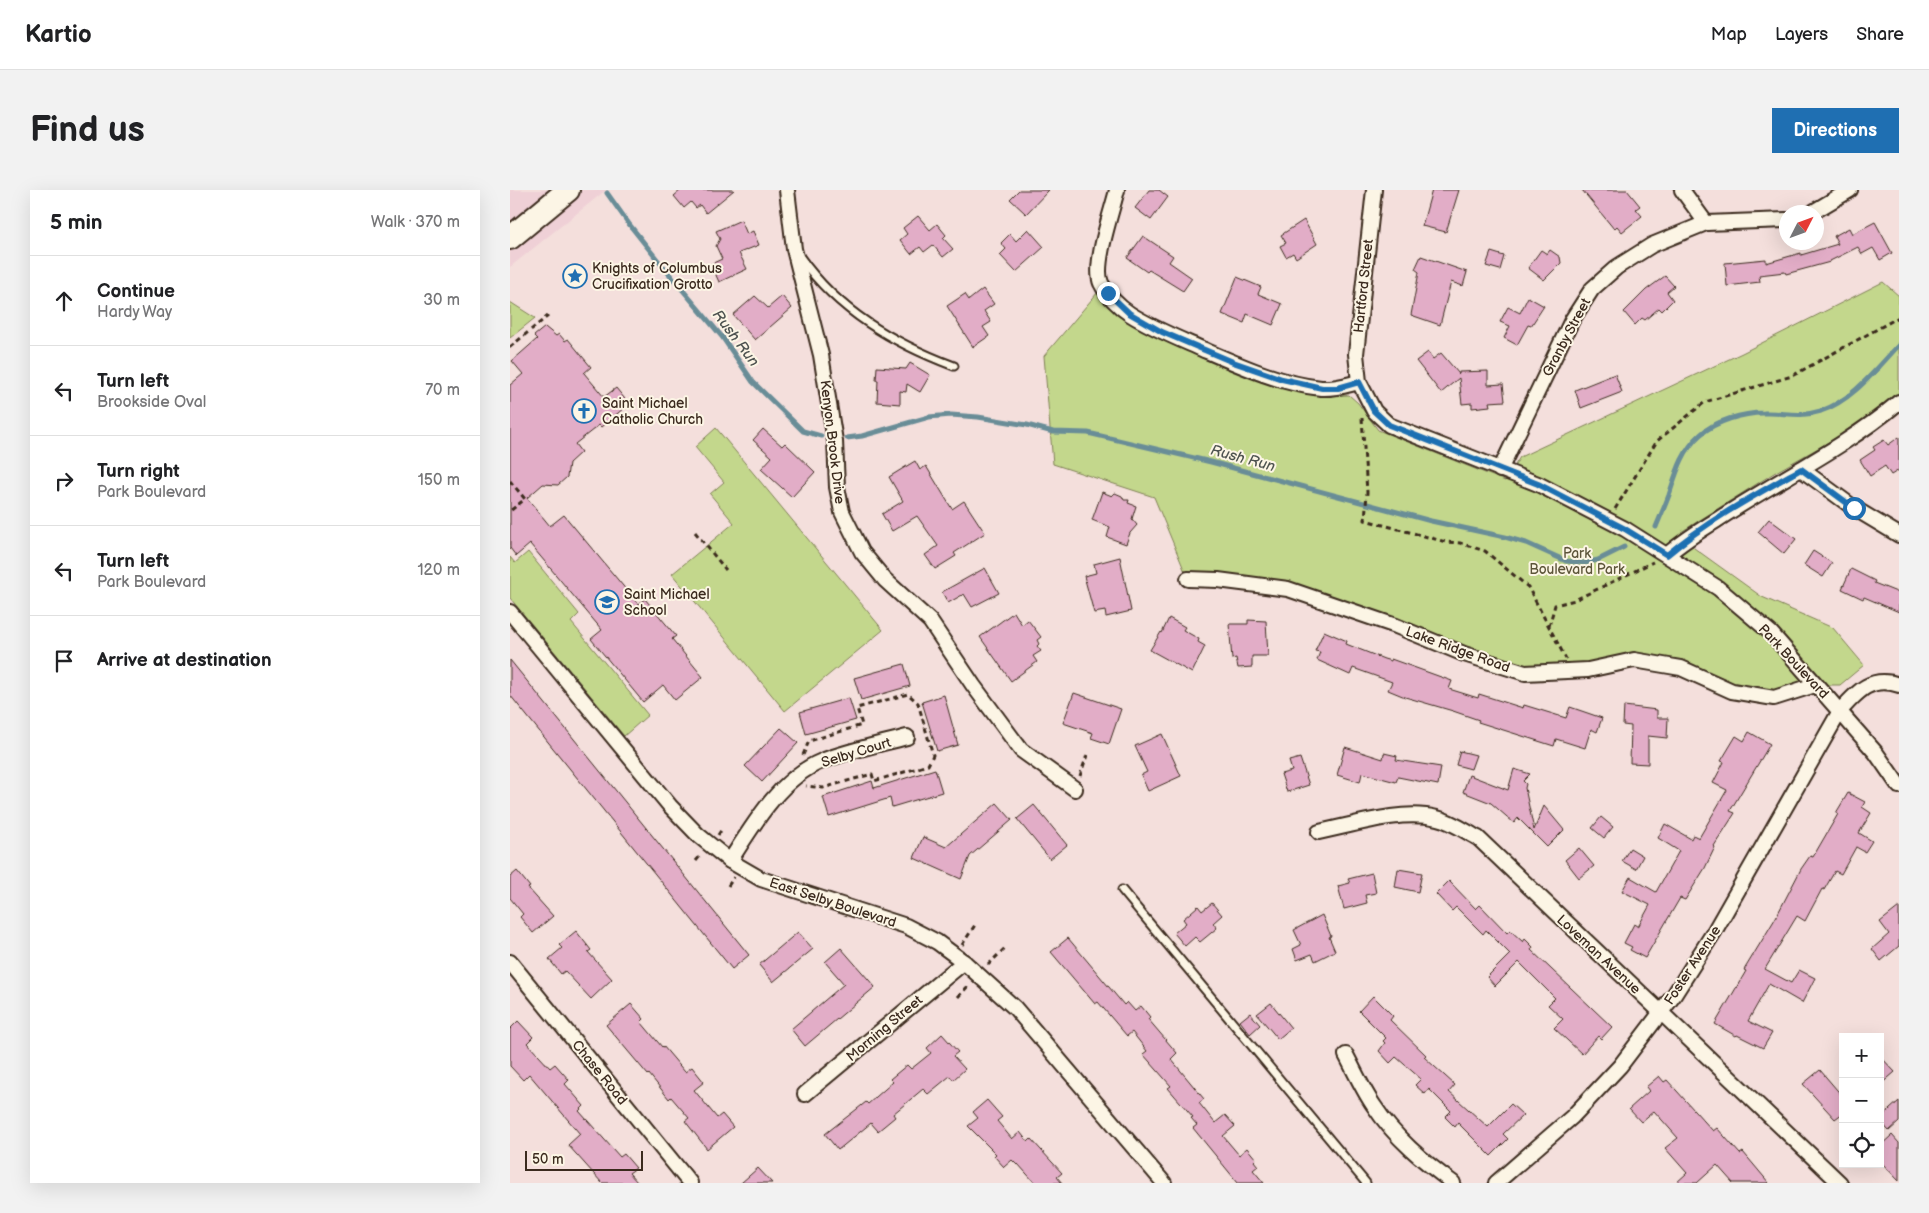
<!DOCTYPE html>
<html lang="en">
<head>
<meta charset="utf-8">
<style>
  :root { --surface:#fff; --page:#f2f2f2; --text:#202124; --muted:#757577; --line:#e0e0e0; --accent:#1f6fb2 }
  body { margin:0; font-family:"Balsamiq Sans",sans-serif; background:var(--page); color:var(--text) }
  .controls { position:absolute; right:15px; bottom:15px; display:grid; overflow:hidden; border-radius:0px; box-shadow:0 5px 20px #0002 }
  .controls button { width:45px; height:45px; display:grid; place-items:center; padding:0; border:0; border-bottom:1px solid var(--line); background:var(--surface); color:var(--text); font:25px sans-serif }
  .compass { position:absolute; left:1269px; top:15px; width:45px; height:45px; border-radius:50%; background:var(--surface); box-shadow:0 5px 20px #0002; rotate:48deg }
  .scale { position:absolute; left:15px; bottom:12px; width:118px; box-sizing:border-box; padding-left:5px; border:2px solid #3b2a1e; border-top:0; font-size:14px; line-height:18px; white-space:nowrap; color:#3b2a1e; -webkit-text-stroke:4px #fcf5e5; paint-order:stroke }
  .stop { position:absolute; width:15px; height:15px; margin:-11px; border:4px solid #1f6fb2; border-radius:50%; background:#fff }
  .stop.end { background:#1f6fb2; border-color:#fff; box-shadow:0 1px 5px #0008 }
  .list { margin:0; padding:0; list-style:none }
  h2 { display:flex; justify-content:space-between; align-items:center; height:65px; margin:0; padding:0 20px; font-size:21px }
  h2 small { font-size:16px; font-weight:400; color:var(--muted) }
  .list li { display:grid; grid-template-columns:32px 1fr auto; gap:15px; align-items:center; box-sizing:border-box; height:90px; padding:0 20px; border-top:1px solid var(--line) }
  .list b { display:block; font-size:19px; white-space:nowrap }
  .list p { margin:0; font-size:16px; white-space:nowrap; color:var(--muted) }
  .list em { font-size:16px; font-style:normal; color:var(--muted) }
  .icon { flex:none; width:28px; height:28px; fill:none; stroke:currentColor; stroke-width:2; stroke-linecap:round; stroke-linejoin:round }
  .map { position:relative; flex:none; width:1389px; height:993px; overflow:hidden; border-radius:0px }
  header { display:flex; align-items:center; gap:30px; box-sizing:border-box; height:70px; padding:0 25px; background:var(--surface); border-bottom:1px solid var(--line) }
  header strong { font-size:24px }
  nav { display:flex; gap:28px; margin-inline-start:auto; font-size:18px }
  .intro { display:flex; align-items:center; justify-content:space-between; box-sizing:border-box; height:120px; padding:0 30px }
  h1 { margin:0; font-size:35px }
  .button { padding:12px 22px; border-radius:0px; background:var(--accent); color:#fff; font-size:18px; font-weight:700 }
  main { display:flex; gap:30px; padding:0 30px }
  aside { flex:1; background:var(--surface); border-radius:0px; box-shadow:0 5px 20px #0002 }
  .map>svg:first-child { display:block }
</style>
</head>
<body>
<header>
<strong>Kartio</strong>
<nav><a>Map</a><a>Layers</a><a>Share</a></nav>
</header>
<div class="intro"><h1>Find us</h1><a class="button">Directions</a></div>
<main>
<aside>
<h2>5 min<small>Walk · 370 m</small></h2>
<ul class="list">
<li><svg class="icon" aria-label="ahead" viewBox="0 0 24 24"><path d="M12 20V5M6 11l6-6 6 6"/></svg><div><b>Continue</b><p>Hardy Way</p></div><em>30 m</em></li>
<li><svg class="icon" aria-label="left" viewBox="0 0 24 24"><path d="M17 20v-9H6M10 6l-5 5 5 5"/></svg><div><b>Turn left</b><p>Brookside Oval</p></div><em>70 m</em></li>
<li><svg class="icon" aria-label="right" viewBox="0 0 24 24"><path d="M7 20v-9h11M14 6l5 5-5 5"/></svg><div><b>Turn right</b><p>Park Boulevard</p></div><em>150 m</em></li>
<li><svg class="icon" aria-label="left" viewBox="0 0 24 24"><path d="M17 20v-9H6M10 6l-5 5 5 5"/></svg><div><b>Turn left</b><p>Park Boulevard</p></div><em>120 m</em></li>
<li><svg class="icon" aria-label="arrive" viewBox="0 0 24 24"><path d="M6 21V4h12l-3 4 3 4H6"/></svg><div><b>Arrive at destination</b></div></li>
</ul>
</aside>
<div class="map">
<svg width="1389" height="993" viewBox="0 0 1389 993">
  <rect width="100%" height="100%" fill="#f4dfdc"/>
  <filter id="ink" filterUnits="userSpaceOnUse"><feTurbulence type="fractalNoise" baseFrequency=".02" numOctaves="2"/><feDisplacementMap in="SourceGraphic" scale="10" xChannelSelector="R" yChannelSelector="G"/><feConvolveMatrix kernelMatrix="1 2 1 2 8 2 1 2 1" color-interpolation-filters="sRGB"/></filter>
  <g filter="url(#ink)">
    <polygon fill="#efd0d6" points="0,0 96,0 0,77"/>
    <g fill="#c3d78c" stroke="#7f8055">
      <polygon points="1373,92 1389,106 1389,203 1340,240 1264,283 1171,342 1184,358 1252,407 1323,438 1354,475 1330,495 1305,495 1264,508 1124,470 1015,483 823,413 678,389 644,307 543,274 534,166 588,102 607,122 650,147 685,164 733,184 806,204 822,206 839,205 848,213 868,240 995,291 1010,267 1232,163"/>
      <polygon points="0,112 25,128 0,148"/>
      <polygon points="206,238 373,440 275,521 162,384 224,333 200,304 214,292 185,257"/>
      <polygon points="18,362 69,424 61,432 138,525 114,546 0,408 0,367 5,373"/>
    </g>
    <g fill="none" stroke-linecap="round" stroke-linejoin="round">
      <g stroke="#698d97" stroke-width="5">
        <polyline points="97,3 119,34 150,73 213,148 243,192 293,241 311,246"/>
        <polyline points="337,248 352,246 419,227 441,225 468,227 517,235 543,242 578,243 701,272 921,331 995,347 1016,353 1056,371 1075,373 1088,370 1114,357"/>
        <path d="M1146,337c4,-10 9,-21 13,-32 7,-21 13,-44 31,-60 15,-14 43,-22 64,-22 21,-1 34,5 57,-2 32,-11 55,-42 78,-66"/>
      </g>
    </g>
    <g fill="#e2adc7" stroke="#3b2a1e">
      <polygon points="171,0 224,0 196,23 190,15 186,18 181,12 174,18 164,6"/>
      <polygon points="509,0 539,0 516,24 500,9"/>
      <polygon points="639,0 649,0 658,7 641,30 625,18"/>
      <polygon points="922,0 949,0 936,42 912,36"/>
      <polygon points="1072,0 1117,0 1130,16 1126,19 1132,26 1112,42 1107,36 1104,39"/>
      <polygon points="408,26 420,40 427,34 436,45 433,48 443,59 433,67 423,55 414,62 410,57 401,64 390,50 397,44 393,38"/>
      <polygon points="231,30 237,44 243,41 249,55 229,63 237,79 209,92 201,74 212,69 206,56 210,49 206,41"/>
      <polygon points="794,30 807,54 786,68 783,63 776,67 770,56 776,53 771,45"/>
      <polygon points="1365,32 1382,63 1370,70 1363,58 1352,64 1348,57 1320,71 1320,72 1276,84 1275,82 1249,85 1250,92 1217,96 1215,73 1256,69 1256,73 1291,63 1291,65 1328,54 1324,46 1339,38 1342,44"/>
      <polygon points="518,39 534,57 506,82 490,65 496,59 491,53 500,44 506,51"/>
      <polygon points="633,46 663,66 659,72 682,88 673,101 639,80 637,82 617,68"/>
      <polygon points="1031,60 1037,64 1040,60 1050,67 1051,73 1034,90 1018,78"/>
      <polygon points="981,62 994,66 990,80 976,76"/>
      <polygon points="911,66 957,82 953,96 941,92 930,135 901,125 909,82 905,79"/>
      <polygon points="1155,86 1164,96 1157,102 1163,110 1152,121 1149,118 1135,130 1132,128 1125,135 1114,122 1136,100"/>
      <polygon points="727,87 751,97 748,104 772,114 763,135 737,124 734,133 712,124"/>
      <polygon points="473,99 484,114 474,121 481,132 473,137 479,146 463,157 437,116 455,104 459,110"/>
      <polygon points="245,106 258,118 272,106 282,118 245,150 223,125"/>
      <polygon points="1018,107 1034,116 1021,136 1018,135 1007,155 994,148 1000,136 990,132 998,117 1010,123"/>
      <polygon points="35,137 46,146 49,144 55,151 58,149 81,177 74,183 94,207 106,198 119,214 91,237 89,235 65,254 71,262 59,273 57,287 48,295 33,294 17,308 40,336 54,325 128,414 135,409 166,446 162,449 193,487 165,510 153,495 133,512 81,449 92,440 20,354 6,366 0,358 0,195 13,184 2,171 27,149 24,146"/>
      <polygon points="918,162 923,169 931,163 949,184 949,182 978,181 978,195 993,194 995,211 979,212 980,216 962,218 962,213 952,214 949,188 931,203 906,171"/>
      <polygon points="400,173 420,185 410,202 397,194 396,202 390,201 390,214 367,212 368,190 366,190 367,177 396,179"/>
      <polygon points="1105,184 1112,202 1071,218 1065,200"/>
      <polygon points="253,239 272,256 275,253 305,282 282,307 251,279 262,267 243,250"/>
      <polygon points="1389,247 1389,280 1381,285 1375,276 1360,286 1350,270 1365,260 1363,257 1374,250 1378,255"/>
      <polygon points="405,271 410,280 416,276 442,319 454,311 475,343 444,363 446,366 425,379 415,365 428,356 407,326 382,341 372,324 393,311 379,287"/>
      <polygon points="592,302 602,306 605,303 612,306 614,310 619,310 618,313 626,316 622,329 627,335 620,343 616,354 597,347 600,337 582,330"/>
      <polygon points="1259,329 1286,349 1274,364 1248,342"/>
      <polygon points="1303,361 1322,373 1313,387 1294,375"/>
      <polygon points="610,367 621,421 596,427 595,421 584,423 574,386 586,383 584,374"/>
      <polygon points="475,378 489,403 462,417 454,404 438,413 432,402"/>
      <polygon points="1341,379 1365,391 1364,393 1389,403 1389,422 1354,407 1353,409 1332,399"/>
      <polygon points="504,422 512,435 518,430 531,447 527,450 529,454 527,456 531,461 523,466 527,472 501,491 470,447"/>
      <polygon points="659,428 675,437 673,440 689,449 688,452 695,456 682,483 640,460 651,442 652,443"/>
      <polygon points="738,430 756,431 758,466 742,466 742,477 728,478 726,468 722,469 719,434 738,434"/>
      <polygon points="814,441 837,451 836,454 874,469 881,471 881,469 942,491 939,499 968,508 969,504 1013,518 1014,515 1056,528 1060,517 1092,528 1087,542 1081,539 1075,558 1046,549 1044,556 968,532 969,530 943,521 895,507 878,500 882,492 843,478 840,485 807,470 810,462 805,461"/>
      <polygon points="0,470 239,765 222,779 0,505"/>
      <polygon points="394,474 400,496 351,510 344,488"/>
      <polygon points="564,503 611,519 599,554 581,548 583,543 553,533"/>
      <polygon points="434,505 448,555 427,561 412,512"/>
      <polygon points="339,508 346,530 296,544 290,522"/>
      <polygon points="1114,516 1147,520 1147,528 1158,528 1157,548 1138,546 1138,574 1120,573 1121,536 1113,535"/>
      <polygon points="271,538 288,553 252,592 235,576"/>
      <polygon points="1239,542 1260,554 1220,621 1225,623 1204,656 1205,657 1195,678 1175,710 1170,708 1135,768 1120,760 1122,757 1114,753 1124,734 1128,737 1140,715 1112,701 1120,687 1146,702 1169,661 1148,648 1155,634 1181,649 1183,645 1189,648 1217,600 1203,593 1214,572 1211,571 1226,546 1234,551"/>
      <polygon points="652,544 671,586 638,601 631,585 637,582 625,556"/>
      <polygon points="835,557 873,569 874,563 887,566 886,570 931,577 928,595 888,587 886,592 852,583 850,592 827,585"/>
      <polygon points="950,561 966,565 961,579 946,575"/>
      <polygon points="790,568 799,595 777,602 771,584 782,581 779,571"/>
      <polygon points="425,579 432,602 382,617 380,608 319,627 313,607 362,591 364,598"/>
      <polygon points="1004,579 1020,584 1013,591 1016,594 1015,598 1024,640 1034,616 1054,640 1037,657 1008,628 1004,633 981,613 953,602 959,585 998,600"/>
      <polygon points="1338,603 1355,612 1352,617 1361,623 1349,643 1362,651 1355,662 1346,657 1331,684 1325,681 1314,700 1312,699 1295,731 1287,726 1255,779 1281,793 1289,780 1305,788 1292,813 1259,794 1238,831 1262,843 1253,858 1227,845 1226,846 1205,834 1236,781 1234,780 1265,729 1291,679 1300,666 1303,667 1328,624 1326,623"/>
      <polygon points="487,613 502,630 460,666 451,689 404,668 413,647 436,657"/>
      <polygon points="524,615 557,655 540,669 507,629"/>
      <polygon points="1091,627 1103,637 1094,648 1082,638"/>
      <polygon points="1069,658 1084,676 1069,688 1055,670"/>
      <polygon points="1120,658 1133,666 1126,679 1112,671"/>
      <polygon points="888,679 912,683 908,702 885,697"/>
      <polygon points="7,681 20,697 18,698 43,726 23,743 10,727 13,724 0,708 0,687"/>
      <polygon points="862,683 866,703 855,705 857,713 834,719 828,696 840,693 838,689"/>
      <polygon points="939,691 966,719 970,715 997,743 1000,740 1013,752 1015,749 1023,757 1021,760 1102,837 1091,849 1088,846 1072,864 1044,838 1053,829 1038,815 1045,808 1009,772 985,796 977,787 1000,764 976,740 973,744 946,717 942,721 926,704"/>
      <polygon points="702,713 712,725 703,733 707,738 690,752 685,747 675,756 664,743 676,733 673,729 688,716 692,721"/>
      <polygon points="1389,717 1389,756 1371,771 1362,759 1379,744 1370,732"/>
      <polygon points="812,725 821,746 819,747 825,761 805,771 802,764 787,770 783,759 791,755 784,740"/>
      <polygon points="66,741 81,760 78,762 102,789 81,809 55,781 51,784 39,769 52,758 49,755"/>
      <polygon points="288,742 303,759 263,792 249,775"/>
      <polygon points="558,748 614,815 617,812 625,821 631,816 640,827 638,829 667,863 661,869 694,909 689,913 705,933 715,925 725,936 713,946 729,965 737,958 746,969 744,971 748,976 743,980 754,993 728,993 683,938 687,935 681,928 683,927 658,898 661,896 633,864 637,861 622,842 617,846 588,812 585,814 541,762"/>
      <polygon points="331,758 365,797 295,856 281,839 334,794 315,772"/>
      <polygon points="863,806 883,826 880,830 916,865 914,867 945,895 939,902 978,937 1001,914 1013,925 993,944 998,949 981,966 948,933 945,937 935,927 941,921 919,899 915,904 905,895 911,889 886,867 880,873 869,861 875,853 873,851 876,848 849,821"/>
      <polygon points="761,813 781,838 768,849 747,824"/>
      <polygon points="121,814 134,829 131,832 152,857 153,856 175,882 182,877 194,892 184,900 207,928 212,924 223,937 197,959 175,931 179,928 161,907 159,909 139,884 138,885 96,835"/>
      <polygon points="740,823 750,835 740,844 730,831"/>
      <polygon points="8,831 23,847 17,853 40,878 45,874 59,890 55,894 74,916 69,921 110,967 114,964 126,978 119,983 128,993 92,993 58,955 70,944 19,884 13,890 0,876 0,839"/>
      <polygon points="432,844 448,862 443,866 455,879 443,890 440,886 418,904 413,899 383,924 385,927 368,941 361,933 328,960 315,944 356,912 358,914 383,892 380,889 397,875 401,879 421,863 417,858"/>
      <polygon points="1370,866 1385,882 1370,895"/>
      <polygon points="1310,880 1333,907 1333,923 1325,929 1293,894"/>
      <polygon points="1149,886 1154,892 1157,890 1203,941 1207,938 1230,964 1233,962 1259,993 1223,993 1207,975 1187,993 1166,993 1177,983 1155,958 1168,948 1144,921 1131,932 1119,919 1139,901 1136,897"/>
      <polygon points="477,910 492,927 487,931 502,949 510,942 518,952 521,949 552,983 547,987 552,993 525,993 508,974 507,975 502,970 494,977 484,966 486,964 458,936 468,928 463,922"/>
      <polygon points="1389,911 1389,932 1379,941 1370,931 1370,928"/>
      <polygon points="1382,945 1389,953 1389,991 1370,971 1370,956"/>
      <polygon points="248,978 262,993 231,993"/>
    </g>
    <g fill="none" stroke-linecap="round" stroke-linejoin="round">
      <g stroke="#3b2a1e" stroke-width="11">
        <g id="lane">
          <path d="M290,67c38,54 93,86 154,109"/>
          <polyline points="612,700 856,993"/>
        </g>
      </g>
      <g stroke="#3b2a1e" stroke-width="18">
        <g id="street">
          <polyline points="277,0 284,59 311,165 325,251 327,297 332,322 352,362 375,390 420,431 463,495 511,560 565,599"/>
          <path d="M607,0c-5,21 -24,75 -16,93 6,12 18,24 29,31 22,14 47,24 72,35 37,16 79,35 119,39 14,1 25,-3 38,-6"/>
          <polyline points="864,0 846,164 849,192 864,221 879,235 1028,294 1115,339 1208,398 1261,443 1366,563 1389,596"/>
          <polyline points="1172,0 1196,33"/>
          <polyline points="1303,22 1340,0"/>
          <polyline points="1291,279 1344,318 1389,345"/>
          <polyline points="990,280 1062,130 1082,99 1107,77 1142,55 1196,33 1276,30"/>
          <path d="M1157,365c15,-13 32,-24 50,-35 60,-40 126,-71 182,-118"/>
          <polyline points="678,389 708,390 778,399 886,436 954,464 1015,483 1078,480 1124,470 1171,478 1222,501 1264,508 1305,495"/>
          <polyline points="0,422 160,616 188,645 220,671 251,689 396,736 427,752 454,772 505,818 654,993"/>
          <path d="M809,642c35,-7 82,-23 118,-14 14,3 28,13 41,20l362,345"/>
          <path d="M220,671c23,-36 50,-83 92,-100 25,-10 59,-17 85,-24"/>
          <polyline points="0,772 180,993"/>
          <path d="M836,865c9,17 17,35 28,51 21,32 49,55 79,77"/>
          <polyline points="295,904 454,772"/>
          <path d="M986,993l76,-66 48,-51 54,-71 40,-63 126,-221c17,-19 31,-36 59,-26"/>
        </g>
      </g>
      <g stroke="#3b2a1e" stroke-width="26">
        <polyline id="primary" points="0,48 58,0"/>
      </g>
      <g stroke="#3b2a1e" stroke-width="3" stroke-dasharray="5 4" stroke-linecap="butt">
        <polyline points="0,157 38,126"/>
        <polyline points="852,228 857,302 855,330 936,352 950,353 975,361 1018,397 1056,469"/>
        <polyline points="0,291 15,309 0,321"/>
        <polyline points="1105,319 1147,251 1195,212 1282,186 1389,127"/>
        <polyline points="185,342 216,380"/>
        <polyline points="1039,436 1045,415 1065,410 1143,372"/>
        <polyline points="293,565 299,551 352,535 347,518 398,504 408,513 423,565 418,575 364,591 362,584 313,598 296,596"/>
        <polyline points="570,586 577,565"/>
        <polyline points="208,645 212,639"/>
        <polyline points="186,671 191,665"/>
        <polyline points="218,696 224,687"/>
        <polyline points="452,755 465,735"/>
        <polyline points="478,775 495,758"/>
        <polyline points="448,807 459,795"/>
      </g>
      <use href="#lane" stroke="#fcf5e5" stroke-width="7"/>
      <use href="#street" stroke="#fcf5e5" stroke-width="14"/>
      <use href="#primary" stroke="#fcf5e5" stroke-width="22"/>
    </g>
  </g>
  <g fill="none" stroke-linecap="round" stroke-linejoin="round" filter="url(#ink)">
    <path stroke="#1f6fb2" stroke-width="6" d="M598,103l21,20 33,19 71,30 49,17 40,9h16l21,-6 15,29 15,14 149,59 87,45 42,26c40,-34 88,-60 134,-86l53,39"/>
  </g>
  <defs>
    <g id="sight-ring" transform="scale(1.25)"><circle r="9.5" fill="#fcf5e5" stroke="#1f6fb2" stroke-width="1.5"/><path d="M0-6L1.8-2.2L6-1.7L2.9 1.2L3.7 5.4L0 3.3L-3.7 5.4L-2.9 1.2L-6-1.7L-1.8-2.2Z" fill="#1f6fb2"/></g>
    <g id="church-ring" transform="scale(1.25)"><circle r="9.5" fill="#fcf5e5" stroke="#1f6fb2" stroke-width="1.5"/><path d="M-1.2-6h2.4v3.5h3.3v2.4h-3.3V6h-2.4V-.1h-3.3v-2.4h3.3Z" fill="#1f6fb2"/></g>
    <g id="school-ring" transform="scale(1.25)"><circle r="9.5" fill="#fcf5e5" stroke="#1f6fb2" stroke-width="1.5"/><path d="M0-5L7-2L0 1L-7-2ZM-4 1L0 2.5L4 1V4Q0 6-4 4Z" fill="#1f6fb2"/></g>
  </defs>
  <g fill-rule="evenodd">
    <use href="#sight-ring" x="65" y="86"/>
    <use href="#church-ring" x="74" y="221"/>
    <use href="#school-ring" x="97" y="412"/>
  </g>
  <g text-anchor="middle" stroke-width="4" stroke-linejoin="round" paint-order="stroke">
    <g font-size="14" fill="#3b2a1e" stroke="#fcf5e5" text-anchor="start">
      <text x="82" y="83">Knights of Columbus<tspan x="82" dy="16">Crucifixation Grotto</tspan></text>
      <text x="92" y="218">Saint Michael<tspan x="92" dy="16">Catholic Church</tspan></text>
      <text x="114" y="409">Saint Michael<tspan x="114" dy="16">School</tspan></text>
    </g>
    <g font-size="14" fill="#3b2a1e" stroke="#fcf5e5">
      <text transform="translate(853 96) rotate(-84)" y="5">Hartford Street</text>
      <text transform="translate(1056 147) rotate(-62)" y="5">Granby Street</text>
      <text transform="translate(323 252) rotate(83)" y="5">Kenyon Brook Drive</text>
      <text transform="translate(948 459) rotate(20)" y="5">Lake Ridge Road</text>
      <text transform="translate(1284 471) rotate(47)" y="5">Park Boulevard</text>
      <text transform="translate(346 562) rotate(-17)" y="5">Selby Court</text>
      <text transform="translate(323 712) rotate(18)" y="5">East Selby Boulevard</text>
      <text transform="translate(1089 764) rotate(43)" y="5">Loveman Avenue</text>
      <text transform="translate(1182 775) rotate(-57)" y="5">Foster Avenue</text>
      <text transform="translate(374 838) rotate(-40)" y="5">Morning Street</text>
      <text transform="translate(90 882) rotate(51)" y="5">Chase Road</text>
    </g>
    <g font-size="14" fill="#5d553a" stroke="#fcf5e5">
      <text x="1067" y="368">Park<tspan x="1067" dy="16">Boulevard Park</tspan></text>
    </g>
    <g font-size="15" font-style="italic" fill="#4e5350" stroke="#fcf5e5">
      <text transform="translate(226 148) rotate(53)" y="5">Rush Run</text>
      <text transform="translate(733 268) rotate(15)" y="5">Rush Run</text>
    </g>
  </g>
</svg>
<div class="controls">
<button>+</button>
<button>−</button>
<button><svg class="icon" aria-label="locate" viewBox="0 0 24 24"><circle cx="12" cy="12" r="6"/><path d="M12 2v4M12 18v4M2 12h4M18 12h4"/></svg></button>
</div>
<svg class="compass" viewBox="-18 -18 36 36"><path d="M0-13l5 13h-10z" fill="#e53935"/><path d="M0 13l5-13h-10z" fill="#757577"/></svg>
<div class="scale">50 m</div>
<div class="stop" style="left:1344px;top:318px"></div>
<div class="stop end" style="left:598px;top:103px"></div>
</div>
</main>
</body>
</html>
